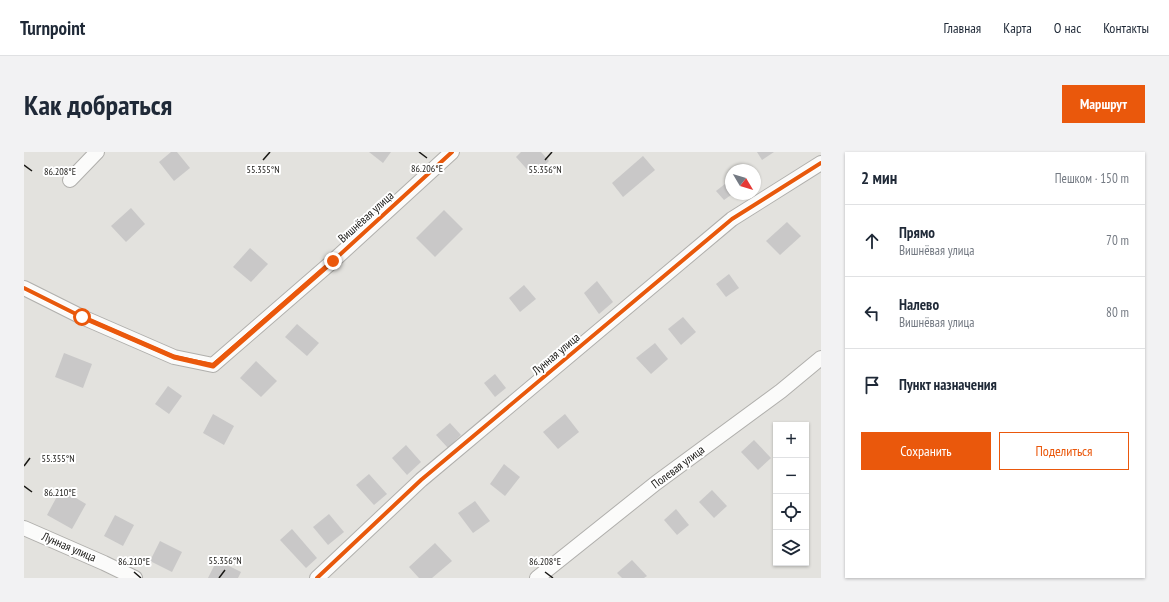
<!DOCTYPE html>
<html lang="ru">
<head>
<meta charset="utf-8">
<style>
  :root { --surface:#fff; --page:#f2f2f3; --text:#1f2937; --muted:#747a83; --line:#e0e1e3; --accent:#ea580c }
  body { margin:0; font-family:"PT Sans Narrow",sans-serif; background:var(--page); color:var(--text) }
  .controls { position:absolute; right:12px; bottom:12px; display:grid; overflow:hidden; border-radius:0px; box-shadow:0 1px 3px #0004 }
  .controls button { width:36px; height:36px; display:grid; place-items:center; padding:0; border:0; border-bottom:1px solid var(--line); background:var(--surface); color:var(--text); font:20px sans-serif }
  .compass { position:absolute; left:701px; top:12px; width:36px; height:36px; border-radius:50%; background:var(--surface); box-shadow:0 1px 3px #0004; rotate:128deg }
  .stop { position:absolute; width:12px; height:12px; margin:-9px; border:3px solid #ea580c; border-radius:50%; background:#fff }
  .stop.end { background:#ea580c; border-color:#fff; box-shadow:0 1px 4px #0008 }
  .list { margin:0; padding:0; list-style:none }
  h2 { display:flex; justify-content:space-between; align-items:center; height:52px; margin:0; padding:0 16px; font-size:17px }
  h2 small { font-size:13px; font-weight:400; color:var(--muted) }
  .list li { display:grid; grid-template-columns:26px 1fr auto; gap:12px; align-items:center; box-sizing:border-box; height:72px; padding:0 16px; border-top:1px solid var(--line) }
  .list b { display:block; font-size:15px; white-space:nowrap }
  .list p { margin:0; font-size:13px; white-space:nowrap; color:var(--muted) }
  .list em { font-size:13px; font-style:normal; color:var(--muted) }
  .actions { display:flex; gap:8px; padding:12px 16px }
  .actions a { flex:1; padding:9px 0; border:1px solid var(--accent); border-radius:0px; text-align:center; font-size:14px; color:var(--accent) }
  .actions .main { background:var(--accent); color:#fff }
  .icon { flex:none; width:22px; height:22px; fill:none; stroke:currentColor; stroke-width:2; stroke-linecap:round; stroke-linejoin:round }
  .map { position:relative; flex:none; width:797px; height:426px; overflow:hidden; border-radius:0px }
  header { display:flex; align-items:center; gap:24px; box-sizing:border-box; height:56px; padding:0 20px; background:var(--surface); border-bottom:1px solid var(--line) }
  header strong { font-size:19px }
  nav { display:flex; gap:22px; margin-inline-start:auto; font-size:14px }
  .intro { display:flex; align-items:center; justify-content:space-between; box-sizing:border-box; height:96px; padding:0 24px }
  h1 { margin:0; font-size:28px }
  .button { padding:10px 18px; border-radius:0px; background:var(--accent); color:#fff; font-size:14px; font-weight:700 }
  main { display:flex; gap:24px; padding:0 24px }
  aside { flex:1; background:var(--surface); border-radius:0px; box-shadow:0 1px 3px #0004 }
  .map>svg:first-child { display:block }
</style>
</head>
<body>
<header>
<strong>Turnpoint</strong>
<nav><a>Главная</a><a>Карта</a><a>О нас</a><a>Контакты</a></nav>
</header>
<div class="intro"><h1>Как добраться</h1><a class="button">Маршрут</a></div>
<main>
<div class="map">
<svg width="797" height="426" viewBox="0 0 797 426">
  <rect width="100%" height="100%" fill="#e3e2de"/>
  <g fill="#c9c8c8">
    <polygon points="147,0 153,0 166,16 150,29 135,10"/>
    <polygon points="345,0 367,0 359,11"/>
    <polygon points="497,0 517,0 525,9 509,24 492,5"/>
    <polygon points="733,0 750,0 738,8"/>
    <polygon points="619,4 631,18 599,45 588,31"/>
    <polygon points="706,28 707,29 707,43 700,48 692,39"/>
    <polygon points="107,56 121,72 102,90 87,74"/>
    <polygon points="420,58 439,77 411,105 392,86"/>
    <polygon points="763,70 777,84 756,103 742,89"/>
    <polygon points="226,96 244,112 227,130 209,115"/>
    <polygon points="705,122 715,136 702,145 692,132"/>
    <polygon points="573,129 589,150 575,162 560,141"/>
    <polygon points="500,133 512,147 496,160 485,146"/>
    <polygon points="659,165 672,180 657,193 644,177"/>
    <polygon points="273,172 295,191 283,204 261,185"/>
    <polygon points="631,191 644,207 627,222 612,206"/>
    <polygon points="40,201 68,212 59,236 31,225"/>
    <polygon points="232,209 253,229 237,245 216,226"/>
    <polygon points="471,222 482,236 471,245 460,231"/>
    <polygon points="144,234 158,244 145,262 131,252"/>
    <polygon points="189,262 210,274 200,293 179,281"/>
    <polygon points="541,262 555,280 534,297 519,280"/>
    <polygon points="426,271 437,283 424,296 412,283"/>
    <polygon points="730,288 747,306 734,318 717,300"/>
    <polygon points="382,293 397,310 383,323 368,306"/>
    <polygon points="480,312 496,325 481,344 466,332"/>
    <polygon points="345,322 363,342 350,353 332,333"/>
    <polygon points="37,337 62,352 48,377 23,363"/>
    <polygon points="688,338 703,354 690,366 675,350"/>
    <polygon points="451,349 466,369 449,381 434,361"/>
    <polygon points="652,357 665,373 653,383 640,368"/>
    <polygon points="305,362 320,380 304,393 289,375"/>
    <polygon points="91,363 110,373 99,394 80,384"/>
    <polygon points="268,377 293,406 282,416 256,388"/>
    <polygon points="136,389 158,400 148,420 126,409"/>
    <polygon points="411,391 428,409 408,426 395,426 385,415"/>
    <polygon points="193,408 217,420 214,426 184,426"/>
    <polygon points="608,408 623,424 620,426 598,426 593,421"/>
  </g>
  <g fill="none" stroke-linecap="round" stroke-linejoin="round">
    <g stroke="#b0afac" stroke-width="16">
      <g id="minor">
        <polyline points="46,28 73,0"/>
        <polyline points="0,136 58,165 150,205 189,213 309,109 428,0"/>
        <polyline points="0,376 80,411 111,426"/>
        <polyline points="293,426 397,328 708,67 797,11"/>
        <polyline points="513,426 632,331 757,239 797,206"/>
      </g>
    </g>
    <use href="#minor" stroke="#fbfbfa" stroke-width="14"/>
    <g stroke="#fff" stroke-width="6">
      <g id="cycleway">
        <polyline points="0,136 58,165 150,205 189,213 309,109 428,0"/>
        <polyline points="293,426 397,328 708,67 797,11"/>
      </g>
    </g>
    <use href="#cycleway" stroke="#e8590c" stroke-width="4"/>
  </g>
  <g fill="none" stroke-linecap="round" stroke-linejoin="round">
    <polyline stroke="#ea580c" stroke-width="5" points="58,165 150,205 189,214 309,109"/>
  </g>
  <path fill="none" stroke="#191815" stroke-width="1.5" d="M395,0l8,6M239,8l7,-8M521,8l7,-8M0,13l8,6M0,314l6,-8M0,334l8,6M110,420l7,6M521,420l8,6M195,426l6,-8"/>
  <g text-anchor="middle" stroke-width="4" stroke-linejoin="round" paint-order="stroke">
    <g font-size="12" fill="#191815" stroke="#fff">
      <text transform="translate(342 65) rotate(-42)" y="4">Вишнёвая улица</text>
      <text transform="translate(532 202) rotate(-40)" y="4">Лунная улица</text>
      <text transform="translate(654 315) rotate(-37)" y="4">Полевая улица</text>
      <text transform="translate(45 395) rotate(23)" y="4">Лунная улица</text>
    </g>
  </g>
  <g font-size="10" text-anchor="middle" fill="#191815" stroke="#fff" stroke-width="4" stroke-linejoin="round" paint-order="stroke">
    <text x="403" y="20">86.206°E</text>
    <text x="239" y="21">55.355°N</text>
    <text x="521" y="21">55.356°N</text>
    <text x="36" y="23">86.208°E</text>
    <text x="34" y="310">55.355°N</text>
    <text x="36" y="344">86.210°E</text>
    <text x="201" y="412">55.356°N</text>
    <text x="110" y="413">86.210°E</text>
    <text x="521" y="413">86.208°E</text>
  </g>
</svg>
<div class="controls">
<button>+</button>
<button>−</button>
<button><svg class="icon" aria-label="locate" viewBox="0 0 24 24"><circle cx="12" cy="12" r="6"/><path d="M12 2v4M12 18v4M2 12h4M18 12h4"/></svg></button>
<button><svg class="icon" aria-label="layers" viewBox="0 0 24 24"><path d="M12 4l9 5-9 5-9-5zM3 14l9 5 9-5"/></svg></button>
</div>
<svg class="compass" viewBox="-18 -18 36 36"><path d="M0-13l5 13h-10z" fill="#e53935"/><path d="M0 13l5-13h-10z" fill="#747a83"/></svg>
<div class="stop" style="left:58px;top:165px"></div>
<div class="stop end" style="left:309px;top:109px"></div>
</div>
<aside>
<h2>2 мин<small>Пешком · 150 m</small></h2>
<ul class="list">
<li><svg class="icon" aria-label="ahead" viewBox="0 0 24 24"><path d="M12 20V5M6 11l6-6 6 6"/></svg><div><b>Прямо</b><p>Вишнёвая улица</p></div><em>70 m</em></li>
<li><svg class="icon" aria-label="left" viewBox="0 0 24 24"><path d="M17 20v-9H6M10 6l-5 5 5 5"/></svg><div><b>Налево</b><p>Вишнёвая улица</p></div><em>80 m</em></li>
<li><svg class="icon" aria-label="arrive" viewBox="0 0 24 24"><path d="M6 21V4h12l-3 4 3 4H6"/></svg><div><b>Пункт назначения</b></div></li>
</ul>
<div class="actions"><a class="main">Сохранить</a><a>Поделиться</a></div>
</aside>
</main>
</body>
</html>
